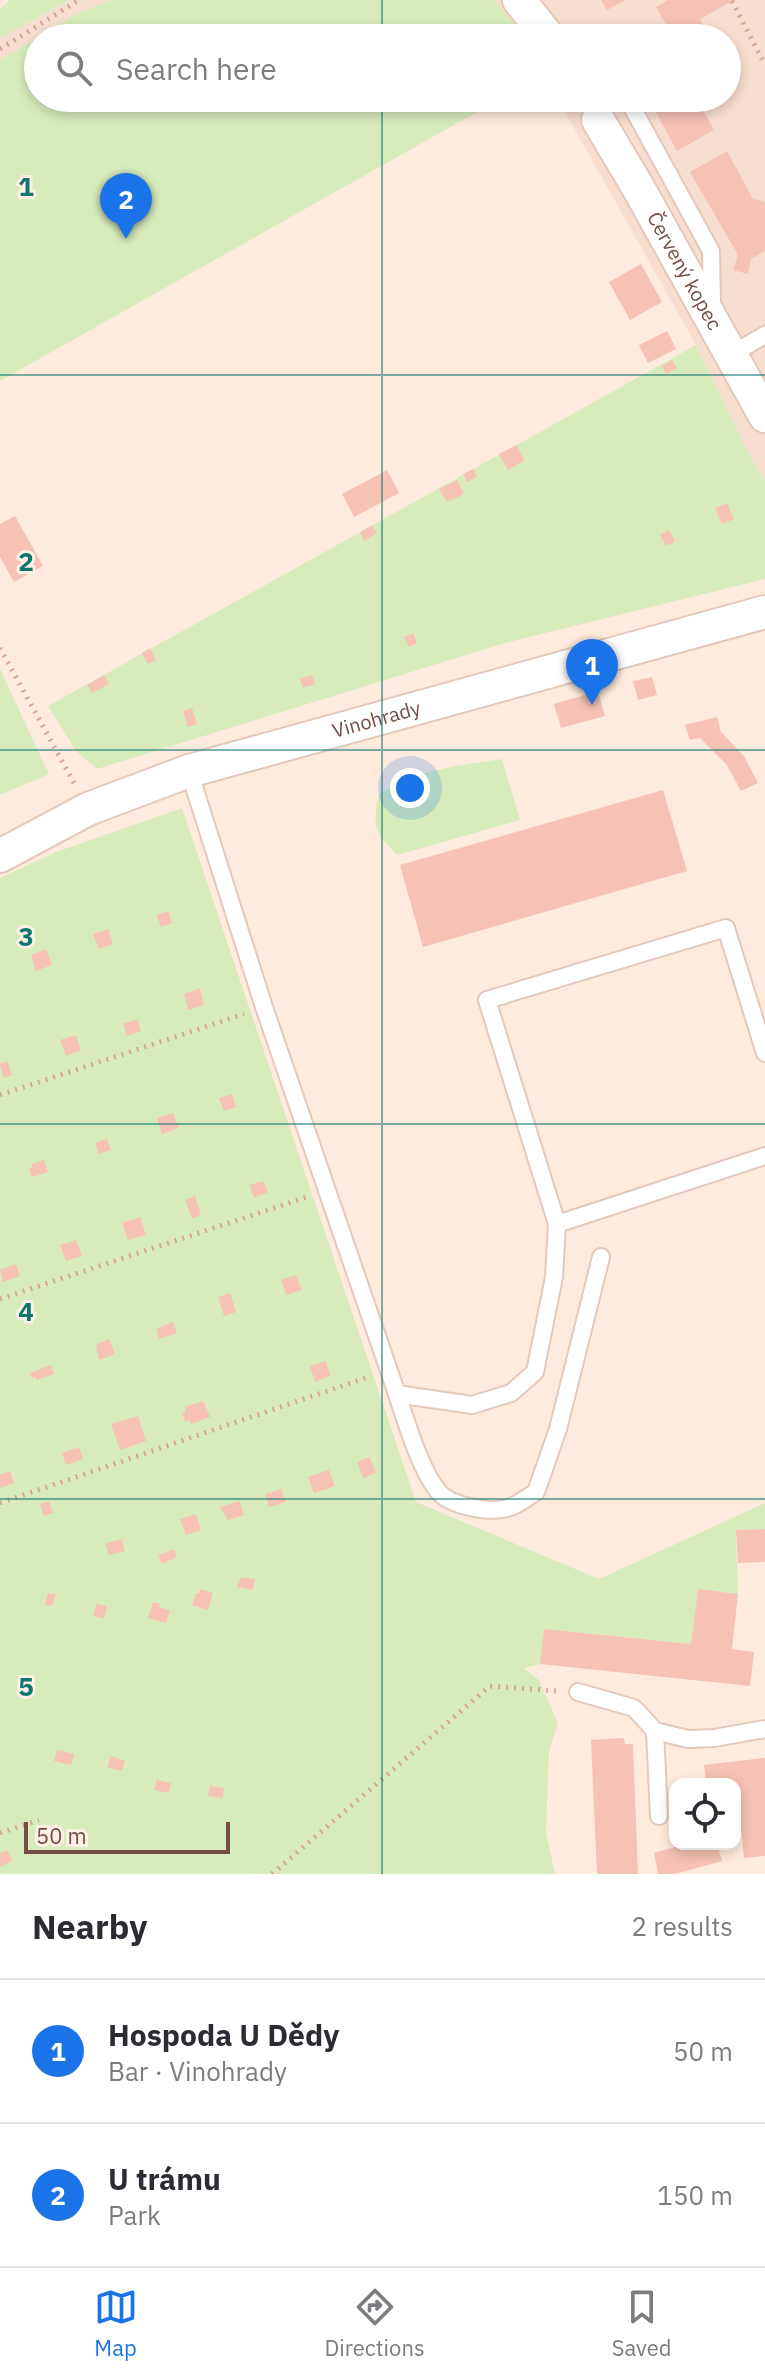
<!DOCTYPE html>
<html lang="en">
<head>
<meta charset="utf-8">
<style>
  :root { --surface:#fff; --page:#f7f7f7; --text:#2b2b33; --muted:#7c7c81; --line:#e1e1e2; --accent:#1a73e8 }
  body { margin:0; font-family:"IBM Plex Sans",sans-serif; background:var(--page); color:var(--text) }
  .controls { position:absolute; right:24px; bottom:24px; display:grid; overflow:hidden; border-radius:16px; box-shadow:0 4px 12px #0003 }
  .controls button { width:72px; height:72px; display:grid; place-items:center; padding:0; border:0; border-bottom:2px solid var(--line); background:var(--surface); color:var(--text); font:40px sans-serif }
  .scale { position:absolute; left:24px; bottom:20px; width:206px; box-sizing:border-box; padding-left:8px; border:4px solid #754d44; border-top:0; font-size:22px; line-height:28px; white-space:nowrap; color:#754d44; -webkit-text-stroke:6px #fff0e5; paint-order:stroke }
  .you { position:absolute; left:410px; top:788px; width:28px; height:28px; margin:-20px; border:6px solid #fff; border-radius:50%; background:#1a73e8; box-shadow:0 0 0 12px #1a73e833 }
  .badge { display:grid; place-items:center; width:52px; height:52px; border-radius:50%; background:var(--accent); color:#fff; font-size:26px; font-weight:700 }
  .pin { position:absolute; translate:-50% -66px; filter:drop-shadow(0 2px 4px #0008) }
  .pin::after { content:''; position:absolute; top:42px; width:28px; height:24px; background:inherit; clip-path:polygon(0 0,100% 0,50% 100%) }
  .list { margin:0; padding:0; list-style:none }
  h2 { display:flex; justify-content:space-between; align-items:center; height:104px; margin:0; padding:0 32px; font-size:34px }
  h2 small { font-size:26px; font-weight:400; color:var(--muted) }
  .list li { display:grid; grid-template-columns:52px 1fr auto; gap:24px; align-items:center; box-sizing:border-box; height:144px; padding:0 32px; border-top:2px solid var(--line) }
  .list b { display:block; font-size:30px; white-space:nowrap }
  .list p { margin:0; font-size:26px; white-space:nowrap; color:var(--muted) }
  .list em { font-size:26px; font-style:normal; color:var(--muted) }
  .icon { flex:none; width:44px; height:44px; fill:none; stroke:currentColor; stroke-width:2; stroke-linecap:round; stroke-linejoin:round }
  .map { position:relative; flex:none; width:765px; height:1874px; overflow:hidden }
  .search { position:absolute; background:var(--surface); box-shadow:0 4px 12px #0003; left:24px; right:24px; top:24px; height:88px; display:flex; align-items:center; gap:20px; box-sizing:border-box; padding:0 28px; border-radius:44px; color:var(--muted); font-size:30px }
  .sheet { height:392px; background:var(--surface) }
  nav { display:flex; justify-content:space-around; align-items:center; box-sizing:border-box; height:112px; border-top:2px solid var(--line); background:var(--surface); font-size:22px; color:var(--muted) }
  nav a { display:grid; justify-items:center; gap:4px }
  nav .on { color:var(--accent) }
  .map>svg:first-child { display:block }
</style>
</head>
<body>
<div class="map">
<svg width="765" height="1874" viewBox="0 0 765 1874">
  <rect width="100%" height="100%" fill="#feebdd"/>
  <g fill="#f8dece">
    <polygon points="70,0 111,0 76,14 0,60 0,38"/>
    <polygon points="493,0 765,0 765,480 751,458 696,345 557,98 727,98 727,38 525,38 520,29"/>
  </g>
  <g fill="#d8ecbb">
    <polygon points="10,0 70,0 0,38 0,9"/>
    <polygon points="111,0 493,0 520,29 525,38 38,38 38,98 502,98 0,381 0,60 76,14"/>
    <polygon points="696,345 751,458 765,480 765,579 505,643 97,769 76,751 48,706"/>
    <polygon points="0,669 49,774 0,795"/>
    <path d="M502,759l18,61 -122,35c-24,-21 -26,-31 -19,-61 37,-24 80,-29 123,-35z"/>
    <polygon points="182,808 416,1502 599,1579 765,1503 765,1529 736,1530 738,1594 698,1589 691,1644 544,1629 540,1664 524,1668 539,1680 558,1723 549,1752 546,1831 555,1874 0,1874 0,878 56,852"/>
  </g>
  <g fill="#f5c2b3">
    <polygon points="601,0 626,0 607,10"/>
    <polygon points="668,0 734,0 700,19 710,38 662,38 671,33 656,7"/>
    <polygon points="648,98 696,98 714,130 677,151"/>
    <polygon points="727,151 753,199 765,202 765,251 751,259 748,274 733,270 738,255 690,172"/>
    <polygon points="641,264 662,302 630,320 609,282"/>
    <polygon points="667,331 676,349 648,363 639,345"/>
    <polygon points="672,360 677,368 666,374 662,366"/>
    <polygon points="516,445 525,460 508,470 499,454"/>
    <polygon points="473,469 477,477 467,482 463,474"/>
    <polygon points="387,470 399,493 354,517 342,494"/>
    <polygon points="457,480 464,494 447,502 439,489"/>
    <polygon points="727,503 734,519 722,524 715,508"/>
    <polygon points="15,516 43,566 14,582 0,557 0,524"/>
    <polygon points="372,525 377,533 364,541 360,532"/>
    <polygon points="669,530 675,541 666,546 660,535"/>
    <polygon points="413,633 417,643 409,647 404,637"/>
    <polygon points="150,648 156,660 148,664 142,653"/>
    <polygon points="104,675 109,684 92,693 87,685"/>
    <polygon points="312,675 315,684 303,688 300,679"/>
    <polygon points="652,677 657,695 638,700 633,681"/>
    <polygon points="598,691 605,716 561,728 554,704"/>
    <polygon points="192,708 197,724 188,727 183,711"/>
    <polygon points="717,717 721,732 744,756 758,783 741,791 727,765 700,738 690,740 685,725"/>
    <polygon points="663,790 687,871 423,947 400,865"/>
    <polygon points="168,911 172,923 161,927 157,915"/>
    <polygon points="108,929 113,944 99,949 93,934"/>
    <polygon points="46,949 52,965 36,971 31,955"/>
    <polygon points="200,988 204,1005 188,1010 184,994"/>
    <polygon points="137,1019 141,1031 127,1036 123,1024"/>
    <polygon points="76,1035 81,1050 66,1056 60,1040"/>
    <polygon points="7,1061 12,1075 3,1078 0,1064"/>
    <polygon points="232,1094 236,1107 224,1111 219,1098"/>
    <polygon points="173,1113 179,1128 162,1134 157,1118"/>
    <polygon points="107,1139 111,1150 99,1154 95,1143"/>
    <polygon points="44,1160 48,1172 32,1177 29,1169 32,1168 31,1164"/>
    <polygon points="263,1181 268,1192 254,1198 249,1185"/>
    <polygon points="195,1196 201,1215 192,1219 185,1200"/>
    <polygon points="140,1217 146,1235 128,1240 122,1223"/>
    <polygon points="76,1240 82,1256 66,1261 60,1245"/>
    <polygon points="16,1264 20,1276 3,1282 0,1270"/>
    <polygon points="296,1275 302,1290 286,1295 281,1280"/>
    <polygon points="230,1293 236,1312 224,1316 218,1297"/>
    <polygon points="173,1322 177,1333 159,1339 156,1329"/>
    <polygon points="109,1339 115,1354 99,1360 96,1345"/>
    <polygon points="326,1361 330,1376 315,1382 310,1366"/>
    <polygon points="51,1365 54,1374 37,1380 35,1377 32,1379 30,1373"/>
    <polygon points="203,1401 210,1417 191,1424 190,1420 185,1422 182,1413 186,1412 185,1407"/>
    <polygon points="138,1416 146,1441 120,1450 111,1424"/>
    <polygon points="79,1447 83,1459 66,1465 62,1453"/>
    <polygon points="370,1457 376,1473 363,1478 357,1462"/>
    <polygon points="329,1470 335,1486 314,1493 308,1477"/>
    <polygon points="10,1471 14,1483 0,1488 0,1475"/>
    <polygon points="281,1489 286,1502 269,1507 265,1494"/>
    <polygon points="49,1501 53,1513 44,1516 40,1504"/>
    <polygon points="239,1501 244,1515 228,1520 220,1507"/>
    <polygon points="196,1514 201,1530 186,1535 180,1519"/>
    <polygon points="765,1529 765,1562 738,1563 736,1530"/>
    <polygon points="121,1539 125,1551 109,1555 105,1544"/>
    <polygon points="174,1549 177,1557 162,1564 158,1556"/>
    <polygon points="241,1577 255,1579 253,1590 237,1587"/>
    <polygon points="200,1589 213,1593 208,1610 192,1605 196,1593 199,1594"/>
    <polygon points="698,1589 738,1594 732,1649 754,1652 750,1686 540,1664 544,1629 691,1644"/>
    <polygon points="48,1593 56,1594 52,1606 45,1605"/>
    <polygon points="153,1602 160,1604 159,1607 170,1611 166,1623 148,1618"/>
    <polygon points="96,1604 107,1606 104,1618 93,1616"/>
    <polygon points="624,1738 625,1744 633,1744 638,1874 597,1874 591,1740"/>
    <polygon points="57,1750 74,1754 71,1765 54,1761"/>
    <polygon points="111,1756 125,1761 122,1771 107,1767"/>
    <polygon points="765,1758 765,1856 744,1858 740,1820 735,1820 735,1784 706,1784 704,1765"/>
    <polygon points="157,1780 171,1783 169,1793 154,1790"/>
    <polygon points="210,1786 224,1788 223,1798 208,1796"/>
    <polygon points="686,1844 717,1844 722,1861 675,1874 658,1874 654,1853"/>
    <polygon points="7,1850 12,1861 0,1867 0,1853"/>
  </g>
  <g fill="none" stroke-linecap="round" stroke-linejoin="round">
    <g stroke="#e4c8bc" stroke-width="20">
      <g id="service">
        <polyline points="627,98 711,251 712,306"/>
        <polyline points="732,354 765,335"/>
        <polyline points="189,771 264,1007 397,1394 472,1405 511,1393 535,1372 554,1277 557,1224 487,1000 726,928 765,1053"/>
        <polyline points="557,1224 765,1156"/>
        <path d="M397,1394c8,24 26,86 46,102 12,10 45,16 60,13 11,-1 23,-11 33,-17l22,-63 43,-172"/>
        <polyline points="578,1692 634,1708 655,1731 688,1739 714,1738 765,1729"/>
        <polyline points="655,1731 659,1816"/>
      </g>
    </g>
    <g stroke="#e4c8bc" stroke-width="36">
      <g id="minor">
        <polyline points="519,0 549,38"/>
        <path id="s1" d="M598,120l41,69 126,227"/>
        <path id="s2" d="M0,856l88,-47 101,-38 576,-159"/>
      </g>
    </g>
    <g stroke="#daa597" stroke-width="5" stroke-dasharray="2 6" stroke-linecap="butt">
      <polyline points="732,1 765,65"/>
      <polyline points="0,49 79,0"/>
      <polyline points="0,648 74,783"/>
      <polyline points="0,1095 244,1014"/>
      <polyline points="0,1299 310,1196"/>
      <polyline points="0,1503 371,1376"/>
      <polyline points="0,1833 39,1820"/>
      <polyline points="272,1874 490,1686 557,1691"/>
    </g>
    <use href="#service" stroke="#fff" stroke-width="16"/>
    <use href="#minor" stroke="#fff" stroke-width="32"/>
  </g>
  <path fill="none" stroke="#0f766e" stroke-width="2" stroke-opacity="0.55" d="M382,0v38M382,98v1776M0,375h765M0,750h765M0,1124h765M0,1499h765"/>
  <g text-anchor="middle" stroke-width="6" stroke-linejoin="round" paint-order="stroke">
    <g font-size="20" fill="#754d44" stroke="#fff0e5">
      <text dy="7" stroke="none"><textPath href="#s1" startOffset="174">Červený kopec</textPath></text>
      <text dy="7" stroke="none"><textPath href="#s2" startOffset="402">Vinohrady</textPath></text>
    </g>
  </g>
  <g font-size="26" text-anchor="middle" font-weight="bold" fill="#0f766e" stroke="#fff0e5" stroke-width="6" stroke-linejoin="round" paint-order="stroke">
    <text x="26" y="196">1</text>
    <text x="26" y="571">2</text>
    <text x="26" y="946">3</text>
    <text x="26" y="1321">4</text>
    <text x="26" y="1696">5</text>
  </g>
</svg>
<div class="controls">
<button><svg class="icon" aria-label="locate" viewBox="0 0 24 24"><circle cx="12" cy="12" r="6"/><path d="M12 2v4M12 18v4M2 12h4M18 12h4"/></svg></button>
</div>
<div class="scale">50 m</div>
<div class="you"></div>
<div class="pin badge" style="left:592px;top:705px">1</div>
<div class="pin badge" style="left:126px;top:239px">2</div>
<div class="search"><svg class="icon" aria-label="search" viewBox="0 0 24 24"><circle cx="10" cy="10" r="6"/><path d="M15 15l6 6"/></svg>Search here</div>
</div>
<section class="sheet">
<h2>Nearby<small>2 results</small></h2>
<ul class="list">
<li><span class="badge">1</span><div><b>Hospoda U Dědy</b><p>Bar · Vinohrady</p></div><em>50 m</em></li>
<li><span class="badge">2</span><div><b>U trámu</b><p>Park</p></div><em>150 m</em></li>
</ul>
</section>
<nav>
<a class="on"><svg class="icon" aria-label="map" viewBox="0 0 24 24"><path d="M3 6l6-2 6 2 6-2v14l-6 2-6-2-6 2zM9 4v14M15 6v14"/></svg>Map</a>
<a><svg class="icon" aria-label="directions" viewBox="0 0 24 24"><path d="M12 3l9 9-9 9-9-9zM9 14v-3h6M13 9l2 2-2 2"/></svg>Directions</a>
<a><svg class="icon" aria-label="saved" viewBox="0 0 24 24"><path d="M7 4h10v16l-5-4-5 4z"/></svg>Saved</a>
</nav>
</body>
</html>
